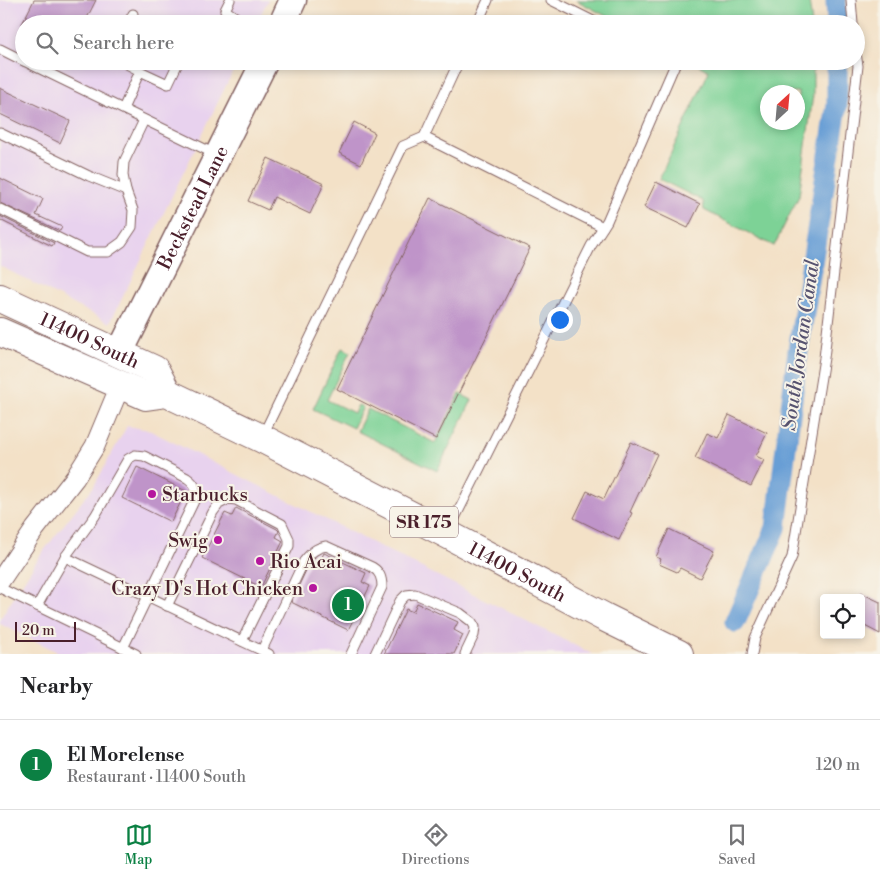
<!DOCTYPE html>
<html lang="en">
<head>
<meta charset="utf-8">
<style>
  :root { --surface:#fff; --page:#f6f6f6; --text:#202124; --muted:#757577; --line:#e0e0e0; --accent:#0b8043 }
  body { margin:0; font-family:"Libre Bodoni",serif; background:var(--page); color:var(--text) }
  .controls { position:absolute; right:15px; bottom:15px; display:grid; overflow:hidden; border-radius:5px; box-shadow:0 2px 8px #0003 }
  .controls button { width:45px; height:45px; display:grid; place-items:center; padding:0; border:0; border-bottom:1px solid var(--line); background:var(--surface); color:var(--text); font:25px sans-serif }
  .compass { position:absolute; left:760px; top:85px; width:45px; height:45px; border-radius:50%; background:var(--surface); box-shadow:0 2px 8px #0003; rotate:26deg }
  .scale { position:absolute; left:15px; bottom:12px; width:61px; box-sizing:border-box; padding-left:5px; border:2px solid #4a1f2b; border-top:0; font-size:14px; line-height:18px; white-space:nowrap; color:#4a1f2b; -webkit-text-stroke:4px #f7f3e8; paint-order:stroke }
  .you { position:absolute; left:559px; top:319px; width:18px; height:18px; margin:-12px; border:4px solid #fff; border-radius:50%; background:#1a73e8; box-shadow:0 0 0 8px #1a73e833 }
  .badge { display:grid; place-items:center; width:32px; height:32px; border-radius:50%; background:var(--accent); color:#fff; font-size:16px; font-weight:700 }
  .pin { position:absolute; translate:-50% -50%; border:2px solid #fff; box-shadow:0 1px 5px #0006 }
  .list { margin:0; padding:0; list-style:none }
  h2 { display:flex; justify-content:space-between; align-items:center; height:65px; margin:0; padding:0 20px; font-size:21px }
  h2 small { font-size:16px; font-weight:400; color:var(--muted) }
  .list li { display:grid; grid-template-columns:32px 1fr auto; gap:15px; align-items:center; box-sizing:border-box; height:90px; padding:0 20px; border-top:1px solid var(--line) }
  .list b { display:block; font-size:19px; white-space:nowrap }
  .list p { margin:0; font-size:16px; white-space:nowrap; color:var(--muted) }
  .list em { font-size:16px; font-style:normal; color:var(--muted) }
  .icon { flex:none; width:28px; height:28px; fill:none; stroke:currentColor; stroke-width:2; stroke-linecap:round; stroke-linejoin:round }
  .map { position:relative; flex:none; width:880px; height:654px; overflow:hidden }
  .search { position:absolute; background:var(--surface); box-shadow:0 2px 8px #0003; left:15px; right:15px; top:15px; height:55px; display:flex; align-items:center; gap:12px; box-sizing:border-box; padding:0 18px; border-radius:28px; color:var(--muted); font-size:19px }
  .sheet { height:155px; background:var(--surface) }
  nav { display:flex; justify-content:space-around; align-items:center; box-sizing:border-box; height:70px; border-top:1px solid var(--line); background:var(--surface); font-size:14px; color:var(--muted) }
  nav a { display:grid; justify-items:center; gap:2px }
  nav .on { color:var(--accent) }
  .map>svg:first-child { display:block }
</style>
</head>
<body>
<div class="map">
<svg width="880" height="654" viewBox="0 0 880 654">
  <rect width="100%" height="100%" fill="#f7f3e8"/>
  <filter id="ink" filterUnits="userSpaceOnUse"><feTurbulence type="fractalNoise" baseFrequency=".02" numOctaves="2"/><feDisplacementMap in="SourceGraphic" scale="10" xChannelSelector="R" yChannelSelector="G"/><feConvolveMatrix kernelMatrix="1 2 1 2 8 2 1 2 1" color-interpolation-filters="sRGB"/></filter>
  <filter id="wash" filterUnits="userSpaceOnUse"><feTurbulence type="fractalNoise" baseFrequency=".0096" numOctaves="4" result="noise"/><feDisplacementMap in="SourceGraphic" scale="20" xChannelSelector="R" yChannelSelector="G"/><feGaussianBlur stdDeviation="1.12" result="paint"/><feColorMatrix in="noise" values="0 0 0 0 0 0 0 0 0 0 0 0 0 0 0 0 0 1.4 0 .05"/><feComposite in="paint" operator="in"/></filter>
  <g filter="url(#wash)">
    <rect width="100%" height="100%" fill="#f3e1c7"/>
    <g fill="#e8d2ee">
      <polygon points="0,0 268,0 256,24 24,24 24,61 238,61 110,323 0,266"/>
      <polygon points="127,426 149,430 592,654 62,654 0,624 0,619 39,557 94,486"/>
    </g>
    <g fill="#7dd296" stroke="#647860" fill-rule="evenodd">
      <polygon points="576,0 809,0 812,24 621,24"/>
      <path d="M691,61h122v34l-14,101 -25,50 -70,-36 -1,-9 -44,-22 50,-108zM798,92v30h-30v-30z"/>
      <polygon points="342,348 350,352 327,400 354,413 358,405 363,407 353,428 313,409"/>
      <polygon points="460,394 472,400 437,471 357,431 368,409 435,443"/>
    </g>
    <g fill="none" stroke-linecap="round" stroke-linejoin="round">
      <g stroke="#689ed5" stroke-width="21">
        <polyline points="836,0 837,24"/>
        <polyline points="735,622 776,528 798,351 837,105 837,61"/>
      </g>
    </g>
    <g id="blocks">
      <g fill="#bf94c9">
        <polygon points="34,0 96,0 84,24 22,24"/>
        <polygon points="0,88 70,121 60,143 0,114"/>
        <polygon points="354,122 375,133 361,164 339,153"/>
        <polygon points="268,158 324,184 310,214 274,197 268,210 248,201"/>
        <polygon points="0,178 43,199 36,215 62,227 60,231 0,203"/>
        <polygon points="656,182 700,204 688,228 644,207"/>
        <polygon points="430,198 530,248 436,439 337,389"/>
        <polygon points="0,216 54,243 52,246 0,220"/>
        <polygon points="729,415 767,433 756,456 764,460 751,486 695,458 707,433 718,438"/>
        <polygon points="631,442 657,454 630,512 632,513 619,540 574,518 587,491 604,499"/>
        <polygon points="137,467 186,491 171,522 122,498"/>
        <polygon points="236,508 277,529 279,531 276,537 283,541 261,587 202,558 225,513 232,516"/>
        <polygon points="669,529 714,551 700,578 680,568 677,572 659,564 661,559 656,557"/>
        <polygon points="324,553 366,573 362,582 370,586 348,630 291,602 309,564 315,558 320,561"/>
        <polygon points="861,593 880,602 880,634 861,624"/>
        <polygon points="417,603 458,622 454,630 463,635 454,654 384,654 406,609 413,612"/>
      </g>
    </g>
  </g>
  <g filter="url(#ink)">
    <use href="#blocks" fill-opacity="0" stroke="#856362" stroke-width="1"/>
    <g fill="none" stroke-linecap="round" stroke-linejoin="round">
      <g stroke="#856362" stroke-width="11">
        <g id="lane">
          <polyline points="230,0 225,10 246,24"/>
          <polyline points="551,0 599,24"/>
          <polyline points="851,0 853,24"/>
          <polyline points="128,24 133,14"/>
          <polyline points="477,24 488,0"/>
          <polyline points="0,49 24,61"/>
          <polyline points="24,61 215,154"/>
          <polyline points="121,61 140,71 123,109"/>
          <polyline points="140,71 168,84 179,61"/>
          <polyline points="0,133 89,176 126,191"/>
          <polyline points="424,137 603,227"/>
          <polyline points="0,209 87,252 108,252 122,242 132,227 133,210 126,191 123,175 124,162 144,120"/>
          <polyline points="263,435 403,146 424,137 459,61"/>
          <polyline points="448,532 591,246 607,221 676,62 674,61"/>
          <path d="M65,557l30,-41 33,-57 7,-4 9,1 43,22c9,6 9,11 8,21l-72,149"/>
          <polyline points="0,588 136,654"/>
          <polyline points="37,606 65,557 269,654"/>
          <polyline points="167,606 213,512 219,504 229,499 236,500 282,524 289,539 289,546 242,641"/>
          <path d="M262,650l42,-89c7,-8 11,-13 22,-15l46,21c8,5 10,11 10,20l-31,67"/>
          <polyline points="375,654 400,601 406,595 415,594 460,613 472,622 475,627 474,635 465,654"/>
          <polyline points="752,654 755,638 792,557 824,358 858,66 856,53"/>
        </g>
      </g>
      <g stroke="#856362" stroke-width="21">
        <polyline id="street" points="0,581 35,529 75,478 95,446 120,386"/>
      </g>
      <g stroke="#856362" stroke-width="29">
        <g id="secondary">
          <polyline points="282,24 293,0"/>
          <path id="s1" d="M119,354l146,-293"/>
        </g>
      </g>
      <g stroke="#856362" stroke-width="30">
        <g id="primary">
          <path id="s2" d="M0,298l155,72 12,23"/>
          <path id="s3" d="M0,332l146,64 21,-3 94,45 186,96 157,83 75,37"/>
        </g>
      </g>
      <use href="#lane" stroke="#fff" stroke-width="9"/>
      <use href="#street" stroke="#fff" stroke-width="19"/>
      <use href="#secondary" stroke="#fff" stroke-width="26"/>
      <use href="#primary" stroke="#fff" stroke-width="28"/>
    </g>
  </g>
  <g fill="#b5179e" stroke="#f7f3e8" stroke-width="2">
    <circle cx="152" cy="494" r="5"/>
    <circle cx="218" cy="540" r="5"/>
    <circle cx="260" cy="561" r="5"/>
    <circle cx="313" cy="588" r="5"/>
  </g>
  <g text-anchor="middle" stroke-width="4" stroke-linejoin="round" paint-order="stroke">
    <rect fill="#f7f3e8" stroke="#7e5f64" stroke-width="1" x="390" y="506.5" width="68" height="31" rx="4"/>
    <g font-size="18" font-weight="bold" fill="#4a1f2b">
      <text x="424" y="528">SR 175</text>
    </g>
    <g font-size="19" fill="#4a1f2b" stroke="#f7f3e8">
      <text dy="7" stroke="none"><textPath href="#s1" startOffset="164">Beckstead Lane</textPath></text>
      <text dy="7" stroke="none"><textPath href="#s2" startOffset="99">11400 South</textPath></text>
      <text dy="7" stroke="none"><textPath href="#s3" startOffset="574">11400 South</textPath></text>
    </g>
    <g font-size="19" fill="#4a1f2b" stroke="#f7f3e8" text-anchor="start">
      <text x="162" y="501">Starbucks</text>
      <text x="208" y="547" text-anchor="end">Swig</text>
      <text x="270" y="568">Rio Acai</text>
      <text x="303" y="595" text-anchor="end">Crazy D's Hot Chicken</text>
    </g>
    <g font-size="20" font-style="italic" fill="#56526f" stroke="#f7f3e8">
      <text transform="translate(800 345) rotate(-82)" y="7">South Jordan Canal</text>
    </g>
  </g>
</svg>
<div class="controls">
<button><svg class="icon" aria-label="locate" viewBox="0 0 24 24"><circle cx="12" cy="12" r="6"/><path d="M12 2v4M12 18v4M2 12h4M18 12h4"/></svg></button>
</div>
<svg class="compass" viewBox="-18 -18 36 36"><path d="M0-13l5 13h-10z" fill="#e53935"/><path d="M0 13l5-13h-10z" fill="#757577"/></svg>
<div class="scale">20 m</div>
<div class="you"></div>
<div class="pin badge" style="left:348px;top:605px">1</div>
<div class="search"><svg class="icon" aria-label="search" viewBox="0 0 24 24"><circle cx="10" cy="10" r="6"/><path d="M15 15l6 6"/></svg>Search here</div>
</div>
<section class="sheet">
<h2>Nearby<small></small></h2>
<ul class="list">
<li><span class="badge">1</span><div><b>El Morelense</b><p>Restaurant · 11400 South</p></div><em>120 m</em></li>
</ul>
</section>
<nav>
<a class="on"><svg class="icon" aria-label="map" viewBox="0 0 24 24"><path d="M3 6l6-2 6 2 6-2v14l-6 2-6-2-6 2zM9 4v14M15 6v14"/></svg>Map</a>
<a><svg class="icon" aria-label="directions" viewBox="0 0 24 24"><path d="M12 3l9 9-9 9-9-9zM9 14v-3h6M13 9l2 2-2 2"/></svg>Directions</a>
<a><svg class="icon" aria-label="saved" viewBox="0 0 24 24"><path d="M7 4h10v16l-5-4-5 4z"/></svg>Saved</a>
</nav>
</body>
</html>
